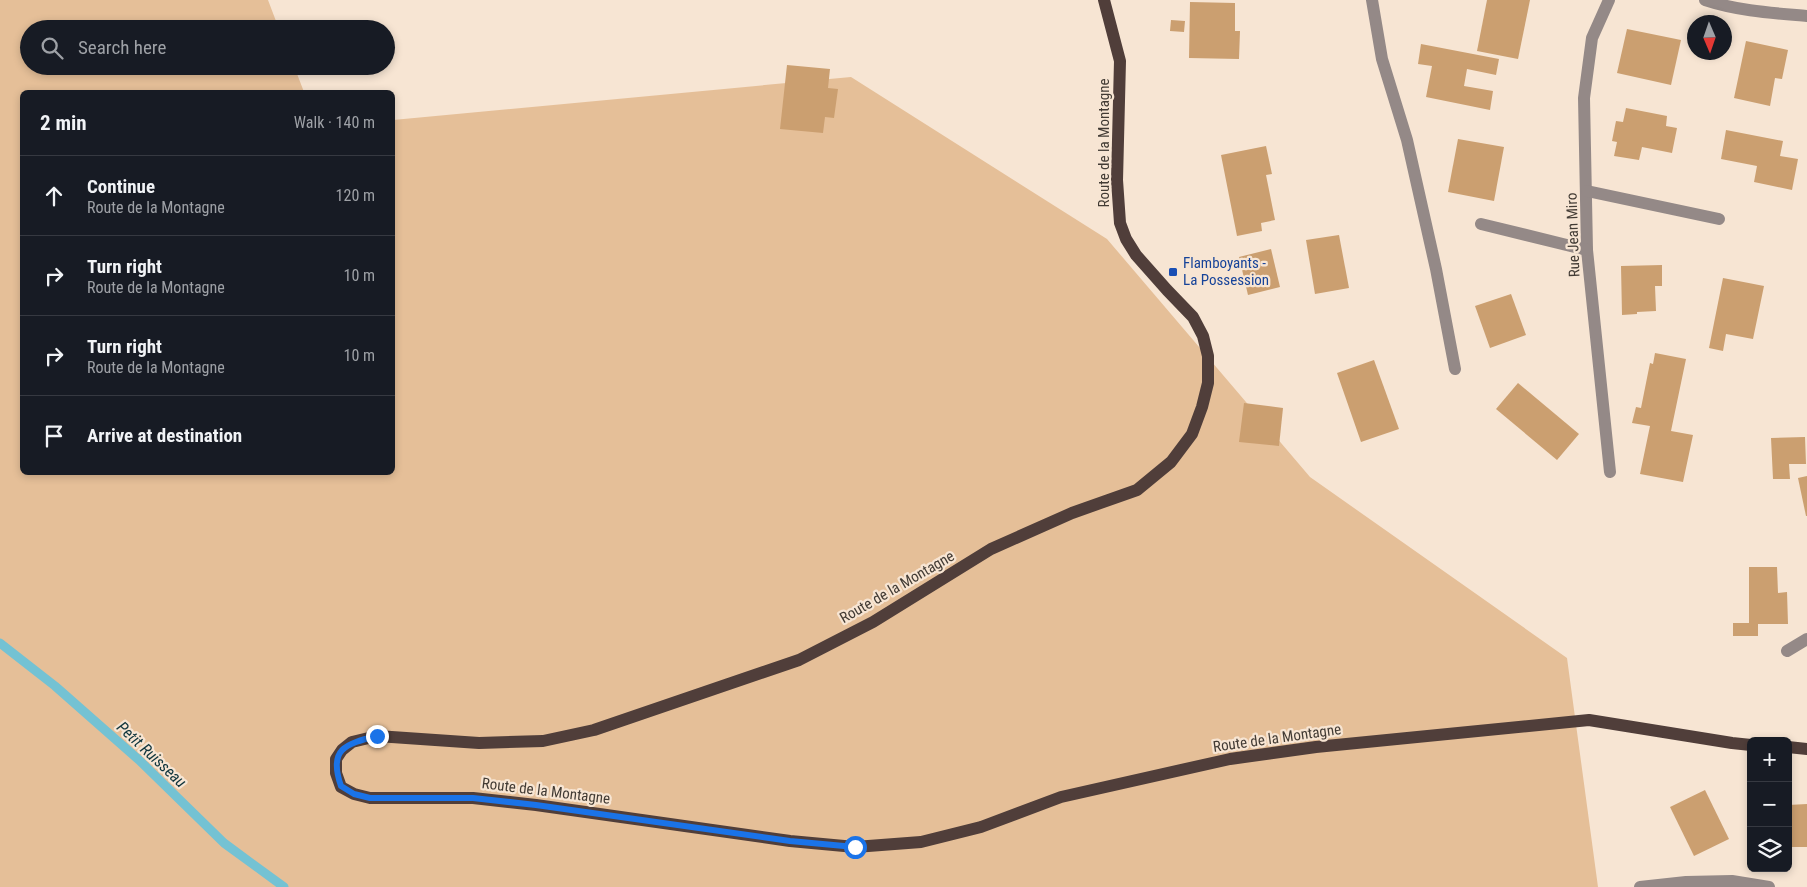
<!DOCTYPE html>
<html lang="en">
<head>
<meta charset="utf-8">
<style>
  :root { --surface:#171b24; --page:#242831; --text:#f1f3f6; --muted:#9ea1a6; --line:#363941 }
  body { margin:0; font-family:"Roboto Condensed",sans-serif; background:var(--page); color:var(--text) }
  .controls { position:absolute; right:15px; bottom:15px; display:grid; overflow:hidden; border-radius:8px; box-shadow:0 2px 8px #0003 }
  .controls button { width:45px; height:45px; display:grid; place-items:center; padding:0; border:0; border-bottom:1px solid var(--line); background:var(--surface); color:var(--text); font:25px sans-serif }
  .compass { position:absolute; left:1687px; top:15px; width:45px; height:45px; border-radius:50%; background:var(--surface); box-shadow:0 2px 8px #0003; rotate:178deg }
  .stop { position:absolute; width:15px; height:15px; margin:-11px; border:4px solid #1a73e8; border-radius:50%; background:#fff }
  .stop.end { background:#1a73e8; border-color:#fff; box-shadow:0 1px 5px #0008 }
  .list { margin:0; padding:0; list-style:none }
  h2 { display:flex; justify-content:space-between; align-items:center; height:65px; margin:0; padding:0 20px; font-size:21px }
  h2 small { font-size:16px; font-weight:400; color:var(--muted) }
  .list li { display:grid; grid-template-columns:32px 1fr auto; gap:15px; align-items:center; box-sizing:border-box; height:80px; padding:0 20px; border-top:1px solid var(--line) }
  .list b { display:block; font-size:19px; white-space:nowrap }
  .list p { margin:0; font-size:16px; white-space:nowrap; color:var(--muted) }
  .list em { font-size:16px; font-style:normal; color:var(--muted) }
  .icon { flex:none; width:28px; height:28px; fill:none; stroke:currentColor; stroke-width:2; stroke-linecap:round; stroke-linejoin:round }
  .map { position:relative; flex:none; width:1807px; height:887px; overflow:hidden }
  .search { position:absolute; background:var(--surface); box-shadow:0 2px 8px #0003; left:20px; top:20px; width:375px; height:55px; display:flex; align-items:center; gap:12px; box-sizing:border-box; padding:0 18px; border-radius:28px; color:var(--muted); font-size:19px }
  .panel { position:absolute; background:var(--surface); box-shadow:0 2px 8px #0003; left:20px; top:90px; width:375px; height:385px; border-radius:8px }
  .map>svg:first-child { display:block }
</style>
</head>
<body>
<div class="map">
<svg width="1807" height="887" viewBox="0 0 1807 887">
  <rect width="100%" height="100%" fill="#f7e5d3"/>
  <polygon fill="#e5bf98" points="0,0 268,0 279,29 29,29 29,66 294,66 304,92 22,92 22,472 392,472 393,120 851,77 1107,239 1310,477 1567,658 1598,887 0,887"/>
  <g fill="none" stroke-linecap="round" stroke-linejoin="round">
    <polyline stroke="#74c2d3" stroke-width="9" points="0,643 55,686 139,760 224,843 284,887"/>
  </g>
  <g fill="#cb9f70">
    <polygon points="1487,0 1530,0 1518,59 1477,51"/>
    <polygon points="1190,2 1235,3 1235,31 1240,31 1239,59 1189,58"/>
    <polygon points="1171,20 1185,21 1184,32 1170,31"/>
    <polygon points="1627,29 1681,40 1671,85 1617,73"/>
    <polygon points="1746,41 1788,50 1782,79 1775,78 1770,106 1734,98"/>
    <polygon points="1421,44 1499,59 1496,75 1467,69 1464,86 1493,91 1490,110 1426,97 1432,66 1418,64"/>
    <polygon points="787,65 830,69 828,88 838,89 834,118 825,117 823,133 780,129"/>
    <polygon points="1626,108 1667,116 1666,126 1677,128 1672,153 1642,147 1639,160 1614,156 1617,142 1612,141 1616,121 1623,122"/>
    <polygon points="1726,130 1783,141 1780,156 1798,159 1792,190 1754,182 1757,166 1721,159"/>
    <polygon points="1458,139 1504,147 1494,201 1448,192"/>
    <polygon points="1266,146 1272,174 1266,175 1275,220 1261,223 1262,231 1237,236 1221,155"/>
    <polygon points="1339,235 1349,288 1315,294 1306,240"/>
    <polygon points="1271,249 1280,287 1248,295 1239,257"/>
    <polygon points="1662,265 1662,286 1655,286 1656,311 1637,312 1637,314 1622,315 1621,266"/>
    <polygon points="1723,278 1764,286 1753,339 1726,334 1723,351 1709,348"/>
    <polygon points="1511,294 1526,335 1490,348 1475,306"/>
    <polygon points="1655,353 1686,359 1671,431 1693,435 1683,482 1640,474 1650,426 1632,423 1636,407 1641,408 1650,363 1653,364"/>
    <polygon points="1374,360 1399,429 1361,442 1337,373"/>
    <polygon points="1518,383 1579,434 1557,460 1496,409"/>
    <polygon points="1244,403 1283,408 1279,446 1239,442"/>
    <polygon points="1805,437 1806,464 1789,464 1790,479 1773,479 1771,438"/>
    <polygon points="1807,476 1807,516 1806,516 1798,478"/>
    <polygon points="1749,567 1777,567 1778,593 1787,592 1788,624 1758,624 1758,636 1733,636 1733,623 1749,623"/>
    <polygon points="1705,790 1729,839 1694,856 1670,807"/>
    <polygon points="1807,804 1807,847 1788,847 1788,805"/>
  </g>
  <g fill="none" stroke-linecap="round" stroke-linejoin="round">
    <g stroke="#948987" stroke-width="12">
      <polyline points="1372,0 1382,59 1407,140 1436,269 1455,369"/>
      <polyline points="1609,0 1592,38 1584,98 1587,250 1610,472"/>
      <path d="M1705,0c33,11 68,13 102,16"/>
      <polyline points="1587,191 1719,219"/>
      <polyline points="1481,224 1587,250"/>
      <polyline points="1787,651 1807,639"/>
      <polyline points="1640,887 1686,882 1732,881 1769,887"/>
    </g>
    <g stroke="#503e3a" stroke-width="12">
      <polyline points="1104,0 1120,61 1117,180 1120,223 1126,239 1136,255 1167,290 1193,317 1203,336 1208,356 1208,383 1202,407 1192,434 1171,462 1137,490 1072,513 991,549 873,622 799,660 594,730 543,741 479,743 377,736 352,742 342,750 336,759 336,773 341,787 354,794 370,798 473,798 536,805 790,841 855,847 921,842 981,827 1061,797 1230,759 1316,747 1589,720 1732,743 1751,745"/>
      <polyline points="1788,747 1807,749"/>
    </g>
  </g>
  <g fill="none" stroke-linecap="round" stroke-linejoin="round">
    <path stroke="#1a73e8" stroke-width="6" d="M377,736c-32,8 -49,13 -36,50l13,8 16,4h103l63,7 254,36 65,6"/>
  </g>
  <rect fill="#1a4fb4" stroke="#f7e5d3" stroke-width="2" x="1168" y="267" width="10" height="10" rx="2.5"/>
  <g text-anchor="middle" stroke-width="4.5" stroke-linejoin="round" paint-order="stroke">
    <g font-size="15" fill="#423b34" stroke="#f7e5d3">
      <text transform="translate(1104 143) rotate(-90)" y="5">Route de la Montagne</text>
      <text transform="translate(1573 235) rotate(-92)" y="5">Rue Jean Miro</text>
      <text transform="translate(897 587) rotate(-30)" y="5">Route de la Montagne</text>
      <text transform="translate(1277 738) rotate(-8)" y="5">Route de la Montagne</text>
      <text transform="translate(546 791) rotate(7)" y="5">Route de la Montagne</text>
    </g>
    <g font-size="15" fill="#164399" stroke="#f7e5d3" text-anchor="start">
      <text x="1183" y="268">Flamboyants -<tspan x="1183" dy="17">La Possession</tspan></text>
    </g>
    <g font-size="16" font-style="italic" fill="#0f353d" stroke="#f7e5d3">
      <text transform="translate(152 754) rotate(43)" y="6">Petit Ruisseau</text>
    </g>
  </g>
</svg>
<div class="controls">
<button>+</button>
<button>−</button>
<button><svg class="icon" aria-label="layers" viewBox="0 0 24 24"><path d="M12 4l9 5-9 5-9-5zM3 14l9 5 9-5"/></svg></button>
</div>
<svg class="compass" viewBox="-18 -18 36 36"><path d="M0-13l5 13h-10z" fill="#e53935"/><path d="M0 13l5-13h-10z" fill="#9ea1a6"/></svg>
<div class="stop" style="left:855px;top:847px"></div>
<div class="stop end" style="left:377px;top:736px"></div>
<div class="search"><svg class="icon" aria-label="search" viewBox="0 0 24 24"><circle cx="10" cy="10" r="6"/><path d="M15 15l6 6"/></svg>Search here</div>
<section class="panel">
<h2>2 min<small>Walk · 140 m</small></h2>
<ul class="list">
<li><svg class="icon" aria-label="ahead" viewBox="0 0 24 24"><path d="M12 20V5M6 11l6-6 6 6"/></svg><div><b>Continue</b><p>Route de la Montagne</p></div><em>120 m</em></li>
<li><svg class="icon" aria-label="right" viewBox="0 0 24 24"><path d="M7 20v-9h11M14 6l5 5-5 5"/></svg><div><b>Turn right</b><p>Route de la Montagne</p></div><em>10 m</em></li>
<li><svg class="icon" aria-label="right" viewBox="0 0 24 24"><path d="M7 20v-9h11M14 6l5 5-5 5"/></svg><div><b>Turn right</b><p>Route de la Montagne</p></div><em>10 m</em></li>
<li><svg class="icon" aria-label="arrive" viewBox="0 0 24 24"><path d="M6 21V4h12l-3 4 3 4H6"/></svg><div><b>Arrive at destination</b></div></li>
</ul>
</section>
</div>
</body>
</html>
